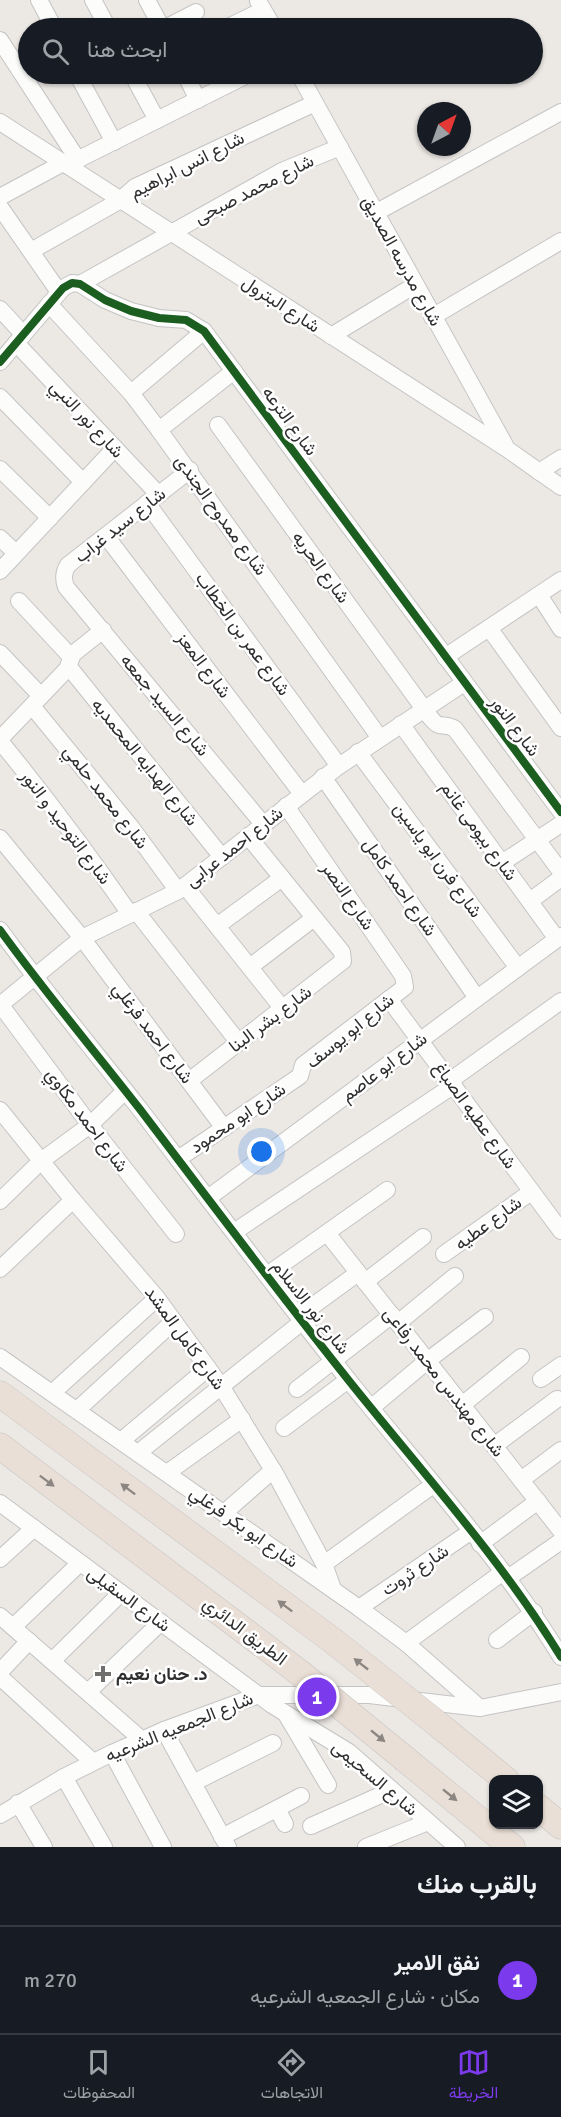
<!DOCTYPE html>
<html lang="ar">
<head>
<meta charset="utf-8">
<style>
  :root { --surface:#171b24; --page:#242831; --text:#f1f3f6; --muted:#9ea1a6; --line:#363941; --accent:#7c3aed }
  body { margin:0; font-family:Signika,Vazirmatn,sans-serif; background:var(--page); color:var(--text); direction:rtl }
  .controls { position:absolute; right:18px; bottom:18px; display:grid; overflow:hidden; border-radius:12px; box-shadow:0 2px 4px #0004 }
  .controls button { width:54px; height:54px; display:grid; place-items:center; padding:0; border:0; border-bottom:2px solid var(--line); background:var(--surface); color:var(--text); font:30px sans-serif }
  .compass { position:absolute; left:417px; top:102px; width:54px; height:54px; border-radius:50%; background:var(--surface); box-shadow:0 2px 4px #0004; rotate:41deg }
  .you { position:absolute; left:262px; top:1152px; width:21px; height:21px; margin:-15px; border:4px solid #fff; border-radius:50%; background:#1a73e8; box-shadow:0 0 0 9px #1a73e833 }
  .badge { display:grid; place-items:center; width:39px; height:39px; border-radius:50%; background:var(--accent); color:#fff; font-size:20px; font-weight:700 }
  .pin { position:absolute; translate:-50% -50%; border:3px solid #fff; box-shadow:0 2px 6px #0006 }
  .list { margin:0; padding:0; list-style:none }
  h2 { display:flex; justify-content:space-between; align-items:center; height:78px; margin:0; padding:0 24px; font-size:26px }
  h2 small { font-size:20px; font-weight:400; color:var(--muted) }
  .list li { display:grid; grid-template-columns:39px 1fr auto; gap:18px; align-items:center; box-sizing:border-box; height:108px; padding:0 24px; border-top:2px solid var(--line) }
  .list b { display:block; font-size:22px; white-space:nowrap }
  .list p { margin:0; font-size:20px; white-space:nowrap; color:var(--muted) }
  .list em { font-size:20px; font-style:normal; color:var(--muted) }
  .icon { flex:none; width:33px; height:33px; fill:none; stroke:currentColor; stroke-width:2; stroke-linecap:round; stroke-linejoin:round }
  .map { position:relative; flex:none; width:561px; height:1847px; overflow:hidden; direction:ltr }
  .search { position:absolute; background:var(--surface); box-shadow:0 2px 4px #0004; left:18px; right:18px; top:18px; height:66px; display:flex; align-items:center; gap:15px; box-sizing:border-box; padding:0 21px; border-radius:33px; color:var(--muted); font-size:22px }
  .sheet { height:186px; background:var(--surface) }
  nav { display:flex; justify-content:space-around; align-items:center; box-sizing:border-box; height:84px; border-top:2px solid var(--line); background:var(--surface); font-size:16px; color:var(--muted) }
  nav a { display:grid; justify-items:center; gap:3px }
  nav .on { color:var(--accent) }
  .map>svg:first-child { display:block }
</style>
</head>
<body>
<div class="map">
<svg width="561" height="1847" viewBox="0 0 561 1847">
  <rect width="100%" height="100%" fill="#ece8e4"/>
  <g fill="none" stroke-linecap="round" stroke-linejoin="round">
    <g stroke="#c5c4c5" stroke-width="18">
      <g id="minor">
        <polyline points="39,0 54,28"/>
        <polyline points="93,0 108,28"/>
        <polyline points="147,0 162,28"/>
        <polyline points="258,1 274,28"/>
        <polyline points="165,28 196,12"/>
        <polyline points="226,28 263,10"/>
        <polyline points="0,40 78,160"/>
        <polyline points="77,74 114,142"/>
        <polyline points="132,74 157,120"/>
        <polyline points="185,74 198,100"/>
        <polyline points="299,74 505,445"/>
        <polyline points="0,122 507,449 561,487"/>
        <polyline points="67,165 249,74"/>
        <polyline points="0,197 63,163"/>
        <polyline points="0,207 59,292"/>
        <polyline points="375,213 561,112"/>
        <polyline points="31,251 119,201 135,187 315,103"/>
        <polyline points="80,284 282,171 340,147"/>
        <polyline points="49,304 131,393 159,430 380,738"/>
        <polyline points="0,309 23,334"/>
        <polyline points="432,317 561,241"/>
        <polyline points="331,336 415,285"/>
        <polyline points="16,343 159,495"/>
        <polyline points="0,362 63,288 72,283 80,284 105,300 131,311 159,318 186,320 204,331 561,812"/>
        <polyline points="131,393 204,331"/>
        <polyline points="0,397 83,482"/>
        <path d="M218,425l206,284c4,5 9,14 15,16 6,1 10,0 16,4l106,143"/>
        <polyline points="159,430 234,371"/>
        <polyline points="0,469 50,518"/>
        <path d="M190,470l-122,95c-5,8 -5,14 -2,22l197,237"/>
        <polyline points="539,472 561,458"/>
        <polyline points="147,503 339,766"/>
        <polyline points="106,536 302,794"/>
        <polyline points="0,538 16,553"/>
        <polyline points="0,571 115,448"/>
        <polyline points="539,595 561,629"/>
        <polyline points="19,601 71,657"/>
        <polyline points="489,628 561,728"/>
        <polyline points="0,653 41,696"/>
        <polyline points="445,657 561,580"/>
        <polyline points="69,667 222,857"/>
        <polyline points="32,706 131,827 178,891"/>
        <polyline points="401,724 557,939"/>
        <polyline points="0,739 67,669 73,654 103,630"/>
        <path d="M0,741c46,56 89,114 130,173"/>
        <polyline points="358,752 518,968"/>
        <polyline points="323,777 477,998"/>
        <polyline points="0,838 82,938 224,1128"/>
        <polyline points="502,863 561,824"/>
        <polyline points="185,886 283,1009"/>
        <polyline points="530,901 561,878"/>
        <polyline points="136,911 239,1043"/>
        <polyline points="217,926 282,878"/>
        <path d="M0,930c44,61 93,119 139,178 70,92 139,184 211,274 72,90 151,177 211,275"/>
        <polyline points="250,967 314,918"/>
        <polyline points="389,999 561,1231"/>
        <polyline points="0,1004 90,1125 176,1234"/>
        <polyline points="0,1005 82,938 178,891 339,766 464,683"/>
        <polyline points="451,1080 561,1001"/>
        <polyline points="189,1081 343,961 342,952 248,836"/>
        <polyline points="0,1110 73,1200 157,1298 221,1386 276,1475 324,1564 333,1589"/>
        <polyline points="178,1159 300,1076 303,1065 405,987 403,976 286,806"/>
        <polyline points="208,1198 561,936"/>
        <polyline points="0,1201 41,1161 90,1125 125,1091"/>
        <polyline points="234,1232 454,1085"/>
        <polyline points="327,1233 561,1531"/>
        <polyline points="444,1254 531,1192"/>
        <polyline points="0,1269 73,1200"/>
        <polyline points="267,1275 387,1190"/>
        <polyline points="365,1282 423,1237"/>
        <polyline points="299,1316 358,1273"/>
        <polyline points="398,1323 455,1276"/>
        <polyline points="0,1357 359,1608 406,1643 480,1708"/>
        <polyline points="541,1379 561,1365"/>
        <polyline points="297,1389 392,1315"/>
        <polyline points="52,1393 157,1298"/>
        <polyline points="462,1405 521,1357"/>
        <polyline points="371,1408 427,1361 485,1317"/>
        <polyline points="77,1410 174,1321"/>
        <polyline points="284,1428 348,1380"/>
        <polyline points="121,1441 208,1368"/>
        <polyline points="494,1446 557,1399"/>
        <polyline points="138,1453 303,1321"/>
        <polyline points="167,1473 242,1419"/>
        <polyline points="521,1480 561,1450"/>
        <polyline points="0,1503 272,1705 349,1752 457,1847"/>
        <polyline points="224,1513 273,1470"/>
        <polyline points="480,1544 538,1501"/>
        <polyline points="0,1559 34,1528"/>
        <polyline points="324,1564 433,1485"/>
        <polyline points="508,1578 561,1541"/>
        <polyline points="359,1608 470,1532"/>
        <polyline points="0,1616 141,1739"/>
        <polyline points="13,1627 80,1563"/>
        <polyline points="497,1640 534,1612"/>
        <polyline points="406,1643 503,1572"/>
        <polyline points="52,1661 121,1593"/>
        <polyline points="0,1672 29,1641"/>
        <polyline points="0,1677 93,1762"/>
        <polyline points="88,1692 161,1622"/>
        <polyline points="287,1716 328,1785"/>
        <polyline points="164,1730 228,1847"/>
        <polyline points="112,1753 163,1847"/>
        <polyline points="64,1777 104,1847"/>
        <polyline points="193,1783 273,1743"/>
        <polyline points="18,1803 44,1847"/>
        <polyline points="277,1809 285,1824"/>
        <polyline points="0,1815 64,1777 112,1753 164,1730 259,1695 369,1695 480,1708 561,1692"/>
        <polyline points="311,1826 392,1790"/>
        <polyline points="222,1837 301,1796"/>
        <polyline points="366,1847 428,1822"/>
      </g>
    </g>
    <g stroke="#c6c5c4" stroke-width="27">
      <g id="highway">
        <polyline points="0,1394 332,1640"/>
        <polyline points="0,1446 300,1673"/>
        <polyline points="440,1726 506,1780"/>
        <polyline points="405,1759 512,1847"/>
        <polyline points="538,1807 561,1826"/>
      </g>
    </g>
    <use href="#minor" stroke="#fcfcfb" stroke-width="16"/>
    <use href="#highway" stroke="#eadfd6" stroke-width="26"/>
    <g stroke="#c6c5c4" stroke-width="27" stroke-linecap="butt">
      <g id="highway-bridge">
        <polyline points="332,1640 440,1726"/>
        <polyline points="300,1673 405,1759"/>
      </g>
    </g>
    <use href="#highway-bridge" stroke="#eadfd6" stroke-width="26"/>
    <g stroke="#fff" stroke-width="11">
      <g id="cycleway">
        <polyline points="0,362 63,288 72,283 80,284 105,300 131,311 159,318 186,320 204,331 561,812"/>
        <path d="M0,930c44,61 93,119 139,178 70,92 139,184 211,274 72,90 151,177 211,275"/>
      </g>
    </g>
    <use href="#cycleway" stroke="#1b5e20" stroke-width="8"/>
  </g>
  <defs><path id="oneway-solid" d="M-6-.8H1V-3.2L6.5 0L1 3.2V.8H-6Z" transform="scale(1.5)"/></defs>
  <g fill="#8c8682">
    <use href="#oneway-solid" transform="translate(47 1481) rotate(37)"/>
    <use href="#oneway-solid" transform="translate(128 1489) rotate(-143)"/>
    <use href="#oneway-solid" transform="translate(285 1606) rotate(-143)"/>
    <use href="#oneway-solid" transform="translate(361 1664) rotate(-142)"/>
    <use href="#oneway-solid" transform="translate(378 1736) rotate(39)"/>
    <use href="#oneway-solid" transform="translate(450 1795) rotate(39)"/>
  </g>
  <path fill="#706f6e" stroke="#fff" stroke-width="2" d="M100 1665h6v6h6v6h-6v6h-6v-6h-6v-6h6z"/>
  <g text-anchor="middle" stroke-width="5" stroke-linejoin="round" paint-order="stroke">
    <g font-size="18" fill="#2e2e2e" stroke="#fff">
      <text transform="translate(187 165) rotate(-27)" y="6">شارع انس ابراهيم</text>
      <text transform="translate(254 189) rotate(-27)" y="6">شارع محمد صبحى</text>
      <text transform="translate(402 261) rotate(61)" y="6">شارع مدرسه الصديق</text>
      <text transform="translate(281 304) rotate(33)" y="6">شارع البترول</text>
      <text transform="translate(87 419) rotate(47)" y="6">شارع نور النبي</text>
      <text transform="translate(290 421) rotate(54)" y="6">شارع الترعه</text>
      <text transform="translate(221 515) rotate(54)" y="6">شارع ممدوح الجندى</text>
      <text transform="translate(120 525) rotate(-38)" y="6">شارع سيد غراب</text>
      <text transform="translate(321 567) rotate(54)" y="6">شارع الحريه</text>
      <text transform="translate(243 634) rotate(54)" y="6">شارع عمر بن الخطاب</text>
      <text transform="translate(204 665) rotate(53)" y="6">شارع المعز</text>
      <text transform="translate(165 705) rotate(50)" y="6">شارع السيد جمعه</text>
      <text transform="translate(515 726) rotate(53)" y="6">شارع النور</text>
      <text transform="translate(145 762) rotate(51)" y="6">شارع الهدايه المحمديه</text>
      <text transform="translate(106 797) rotate(52)" y="6">شارع محمد حلمي</text>
      <text transform="translate(66 827) rotate(53)" y="6">شارع التوحيد و النور</text>
      <text transform="translate(479 831) rotate(54)" y="6">شارع بيومى غانم</text>
      <text transform="translate(234 847) rotate(-38)" y="6">شارع احمد عرابى</text>
      <text transform="translate(438 860) rotate(54)" y="6">شارع فرن ابو ياسين</text>
      <text transform="translate(400 887) rotate(55)" y="6">شارع احمد كامل</text>
      <text transform="translate(348 896) rotate(55)" y="6">شارع النصر</text>
      <text transform="translate(270 1019) rotate(-37)" y="6">شارع بشر البنا</text>
      <text transform="translate(350 1031) rotate(-39)" y="6">شارع ابو يوسف</text>
      <text transform="translate(153 1033) rotate(53)" y="6">شارع احمد فرغلي</text>
      <text transform="translate(384 1067) rotate(-37)" y="6">شارع ابو عاصم</text>
      <text transform="translate(475 1115) rotate(54)" y="6">شارع عطيه الصباغ</text>
      <text transform="translate(238 1118) rotate(-34)" y="6">شارع ابو محمود</text>
      <text transform="translate(87 1120) rotate(53)" y="6">شارع احمد مكاوي</text>
      <text transform="translate(488 1223) rotate(-36)" y="6">شارع عطيه</text>
      <text transform="translate(311 1307) rotate(52)" y="6">شارع نور الاسلام</text>
      <text transform="translate(185 1338) rotate(54)" y="6">شارع كامل المشد</text>
      <text transform="translate(444 1382) rotate(52)" y="6">شارع مهندس محمد رفاعى</text>
      <text transform="translate(244 1527) rotate(35)" y="6">شارع ابو بكر فرغلي</text>
      <text transform="translate(415 1570) rotate(-34)" y="6">شارع ثروت</text>
      <text transform="translate(129 1599) rotate(36)" y="6">شارع السقيلى</text>
      <text transform="translate(245 1631) rotate(37)" y="6">الطريق الدائري</text>
      <text transform="translate(179 1727) rotate(-22)" y="6">شارع الجمعيه الشرعيه</text>
      <text transform="translate(375 1778) rotate(40)" y="6">شارع السحيمى</text>
    </g>
    <g font-size="18" font-weight="bold" fill="#2e2e2e" stroke="#fff" text-anchor="start">
      <text x="116" y="1680">د. حنان نعيم</text>
    </g>
  </g>
</svg>
<div class="controls">
<button><svg class="icon" aria-label="layers" viewBox="0 0 24 24"><path d="M12 4l9 5-9 5-9-5zM3 14l9 5 9-5"/></svg></button>
</div>
<svg class="compass" viewBox="-18 -18 36 36"><path d="M0-13l5 13h-10z" fill="#e53935"/><path d="M0 13l5-13h-10z" fill="#9ea1a6"/></svg>
<div class="you"></div>
<div class="pin badge" style="left:317px;top:1697px">1</div>
<div class="search"><svg class="icon" aria-label="search" viewBox="0 0 24 24"><circle cx="10" cy="10" r="6"/><path d="M15 15l6 6"/></svg>ابحث هنا</div>
</div>
<section class="sheet">
<h2>بالقرب منك<small></small></h2>
<ul class="list">
<li><span class="badge">1</span><div><b>نفق الامير</b><p>مكان · شارع الجمعيه الشرعيه</p></div><em>270 m</em></li>
</ul>
</section>
<nav>
<a class="on"><svg class="icon" aria-label="map" viewBox="0 0 24 24"><path d="M3 6l6-2 6 2 6-2v14l-6 2-6-2-6 2zM9 4v14M15 6v14"/></svg>الخريطة</a>
<a><svg class="icon" aria-label="directions" viewBox="0 0 24 24"><path d="M12 3l9 9-9 9-9-9zM9 14v-3h6M13 9l2 2-2 2"/></svg>الاتجاهات</a>
<a><svg class="icon" aria-label="saved" viewBox="0 0 24 24"><path d="M7 4h10v16l-5-4-5 4z"/></svg>المحفوظات</a>
</nav>
</body>
</html>
